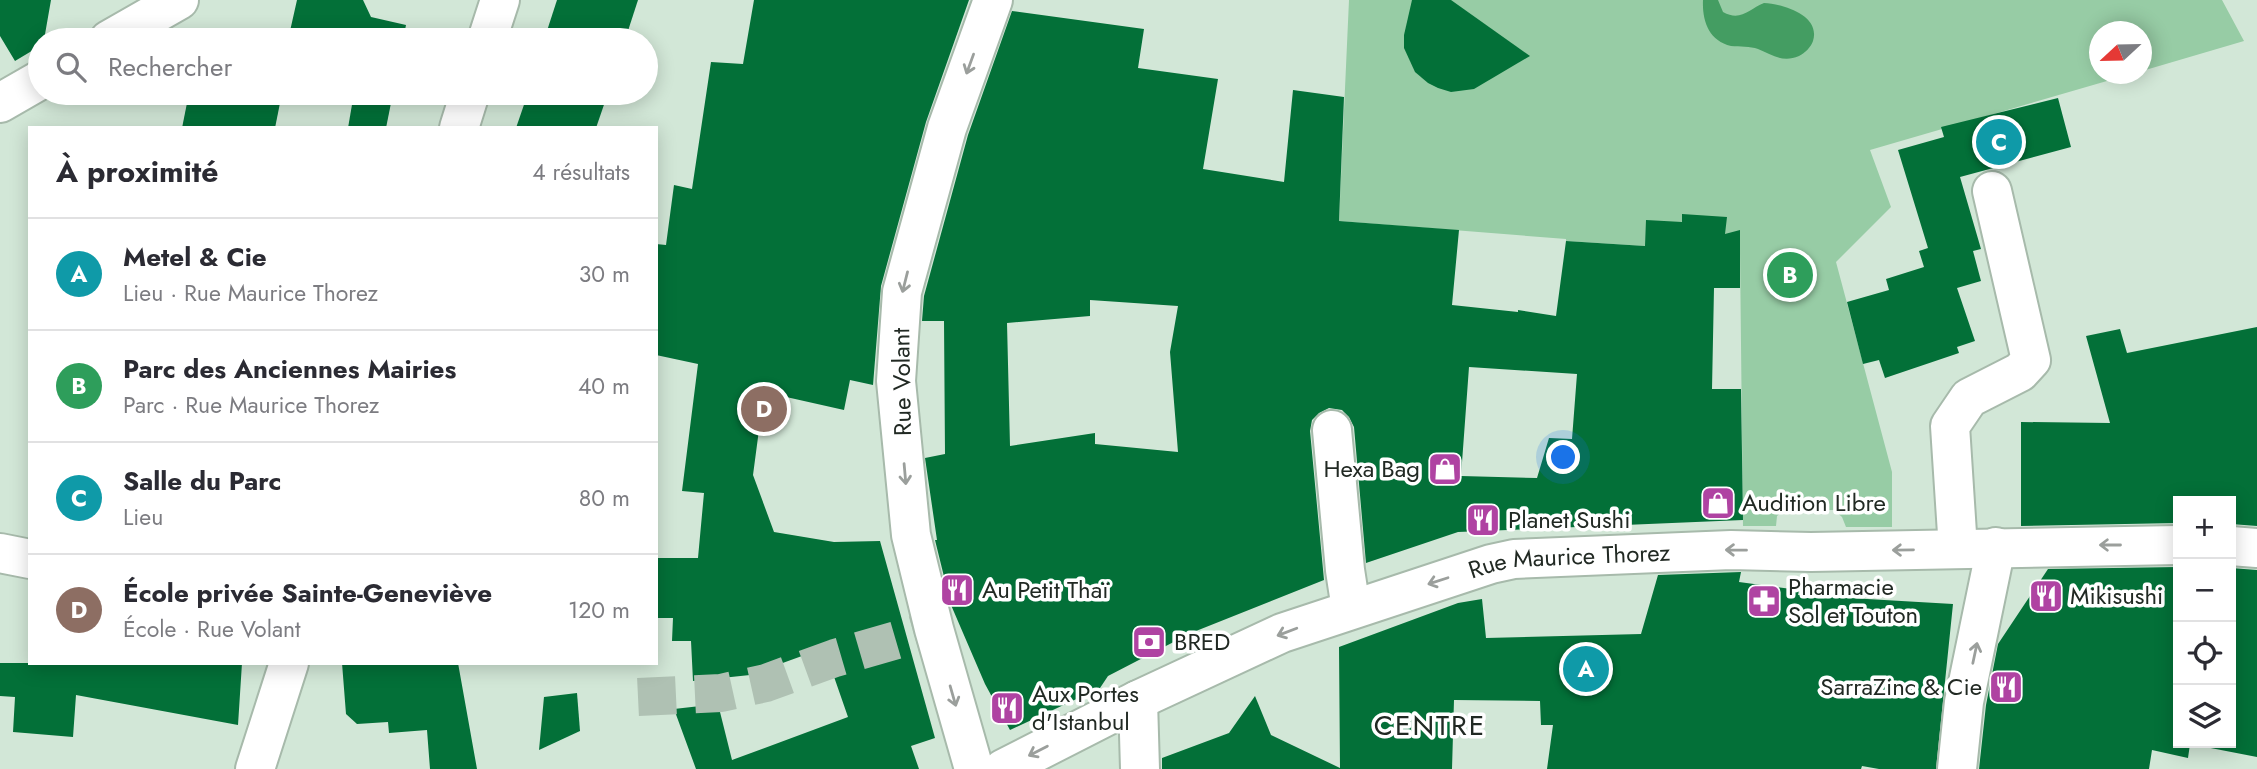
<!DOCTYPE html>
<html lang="fr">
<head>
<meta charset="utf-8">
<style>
  :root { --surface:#fff; --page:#f7f7f7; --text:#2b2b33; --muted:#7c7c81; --line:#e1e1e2; --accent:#d93025 }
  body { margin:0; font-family:Jost,sans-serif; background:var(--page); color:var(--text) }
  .controls { position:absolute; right:21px; bottom:21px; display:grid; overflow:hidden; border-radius:0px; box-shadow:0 4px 18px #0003 }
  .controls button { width:63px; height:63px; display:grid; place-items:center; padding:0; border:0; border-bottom:2px solid var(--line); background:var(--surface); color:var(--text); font:35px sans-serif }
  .compass { position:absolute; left:2089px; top:21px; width:63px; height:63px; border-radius:50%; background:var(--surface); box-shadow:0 4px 18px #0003; rotate:248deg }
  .you { position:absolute; left:1564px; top:458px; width:24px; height:24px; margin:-18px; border:5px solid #fff; border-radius:50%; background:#1a73e8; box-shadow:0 0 0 10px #1a73e833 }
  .badge { display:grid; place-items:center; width:46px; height:46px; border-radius:50%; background:var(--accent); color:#fff; font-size:23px; font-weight:700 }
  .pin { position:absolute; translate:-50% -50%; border:4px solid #fff; box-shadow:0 2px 7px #0006 }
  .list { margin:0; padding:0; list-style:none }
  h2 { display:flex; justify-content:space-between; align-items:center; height:91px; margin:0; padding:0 28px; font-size:30px }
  h2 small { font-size:23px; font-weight:400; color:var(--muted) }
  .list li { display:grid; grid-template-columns:46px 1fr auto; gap:21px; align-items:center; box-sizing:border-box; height:112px; padding:0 28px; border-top:2px solid var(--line) }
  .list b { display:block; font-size:26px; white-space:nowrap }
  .list p { margin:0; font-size:23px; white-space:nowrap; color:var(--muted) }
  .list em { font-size:23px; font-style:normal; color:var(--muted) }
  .icon { flex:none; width:38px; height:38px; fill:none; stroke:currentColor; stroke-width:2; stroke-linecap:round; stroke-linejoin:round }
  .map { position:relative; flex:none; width:2257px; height:769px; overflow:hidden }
  .search { position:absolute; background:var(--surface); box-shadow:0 4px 18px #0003; left:28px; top:28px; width:630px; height:77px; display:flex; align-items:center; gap:18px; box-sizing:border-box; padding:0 24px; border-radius:38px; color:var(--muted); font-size:26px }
  .panel { position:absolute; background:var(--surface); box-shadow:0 4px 18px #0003; left:28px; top:126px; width:630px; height:539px; border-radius:0px }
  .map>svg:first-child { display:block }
</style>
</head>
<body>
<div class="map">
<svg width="2257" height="769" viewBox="0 0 2257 769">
  <rect width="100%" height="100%" fill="#d2e7d7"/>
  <polygon fill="#97cca5" points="1349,0 2222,0 2244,41 2142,71 2142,32 2100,32 2100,74 2131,74 1870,150 1891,207 1836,262 1892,472 1892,527 1846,527 1842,517 1834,510 1783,511 1777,516 1776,526 1743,526 1740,252 1566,241 1566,239 1339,221"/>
  <path fill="#449d62" d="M1703,0h15l5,12c18,10 26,-3 41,-9 18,1 57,12 49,38 -2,6 -8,12 -14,15 -16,7 -27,-1 -41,-7 -8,-3 -18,-2 -27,-3 -22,-5 -29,-25 -28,-46z"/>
  <g fill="#037038" fill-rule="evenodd">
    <polygon points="0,0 51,0 44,40 40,40 40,46 15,61 0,36"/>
    <polygon points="297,0 363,0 371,17 406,25 403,40 288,40"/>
    <polygon points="557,0 638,0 625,40 544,40"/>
    <polygon points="754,0 969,0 926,122 881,286 873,385 850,380 844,410 764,392 753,475 774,532 834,542 880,541 935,738 911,746 919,769 696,769 674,709 718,704 732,760 848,717 824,648 750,675 693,681 691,641 672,641 673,618 656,618 656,558 698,558 704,493 682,491 698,364 656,355 656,244 666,245 674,185 692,189 711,62 743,64"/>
    <polygon points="1412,0 1451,0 1530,56 1474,89 1451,92 1438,88 1428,83 1415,72 1404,48 1404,35"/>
    <path d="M1012,11l132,18 -6,39 80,11 -15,90 81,13 9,-92 51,7 -5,124 120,9 -7,75 66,7v-2l38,6 10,-75 79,5 1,-26 36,2v-8l45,3 -2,17 15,-4v58h-26l-2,101h29l2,131 -285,12 -92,31 -12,-136 -5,-10 -7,-7 -13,-2 -10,5 -7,7 -2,11 14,149 -133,53 -83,43 -8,12 -90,42 -25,-46 -34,-79 -16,-65h2l-12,-82 20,-4 -1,-133h-22l2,-25 44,-161zM1090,300l88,6 -8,46 8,100 -83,-8v-11l-85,13 -3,-123 83,-7zM1469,367l108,7 -5,65 -23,-1 -12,40 -76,-2z"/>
    <polygon points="189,93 282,93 275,128 182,128"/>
    <polygon points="354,93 393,93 386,128 348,128"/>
    <polygon points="528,93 608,93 596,128 516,128"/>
    <polygon points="2058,98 2071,147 1960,177 1981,249 1973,251 1981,281 1957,288 1975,341 1957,347 1959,353 1885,378 1879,360 1863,364 1847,302 1889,290 1886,279 1924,267 1919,251 1928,248 1898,150 1944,137 1941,127"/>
    <polygon points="2257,327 2257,526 2231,524 2231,501 2178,501 2178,523 2021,526 2021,422 2110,423 2086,336 2120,329 2127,353"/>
    <polygon points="2178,567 2178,743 2231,743 2231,568 2257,570 2257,757 2190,744 2188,758 2152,750 2149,769 1979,769 1986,705 1998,644 2048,569"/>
    <polygon points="1741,572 1739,582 1799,590 1798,595 1953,604 1936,769 1879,769 1862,766 1861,769 1547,769 1553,725 1541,725 1540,701 1454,700 1452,769 1162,769 1162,758 1229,733 1255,696 1271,735 1340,768 1339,647 1458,603 1482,599 1486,638 1641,634 1658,575"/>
    <polygon points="0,663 242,663 238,725 76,695 73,737 13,732 15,697 0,696"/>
    <polygon points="342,663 458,663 477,769 430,769 427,730 389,733 388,722 357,724 346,714"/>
    <polygon points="577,693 580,731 539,750 544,697"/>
  </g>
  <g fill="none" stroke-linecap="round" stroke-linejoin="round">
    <polyline stroke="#afc1b3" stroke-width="38" stroke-dasharray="38 19" stroke-linecap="butt" points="638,697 721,693 766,683 835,658 934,629"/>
    <g stroke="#a7baab" stroke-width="42">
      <g id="minor">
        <polyline points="109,40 179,0"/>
        <polyline points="487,40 500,0"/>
        <polyline points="0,103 40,80"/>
        <polyline points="459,128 470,93"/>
        <polyline points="1332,430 1345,570 1351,609"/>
        <polyline points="2231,546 2257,548"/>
        <polyline points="1958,549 1950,426 1969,398 2020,372 2031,360 1992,191"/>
        <polyline points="0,553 30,559"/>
        <polyline points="1138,700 1140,769"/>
        <polyline points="255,769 289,663"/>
        <polyline points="974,769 934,629 911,535 896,381 902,292 947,128 993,0"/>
        <path id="s1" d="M1003,769l135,-69 144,-67 209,-69 23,-5 217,-9 80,2 367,-7"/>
        <polyline points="1957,769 1964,702 1996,547"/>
      </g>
    </g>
    <use href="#minor" stroke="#fff" stroke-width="38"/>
  </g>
  <defs><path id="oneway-shaft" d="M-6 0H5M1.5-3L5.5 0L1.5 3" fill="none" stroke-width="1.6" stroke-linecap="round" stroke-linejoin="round" transform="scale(1.75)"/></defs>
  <g stroke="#9b9f9c">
    <use href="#oneway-shaft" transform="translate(970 64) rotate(110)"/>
    <use href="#oneway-shaft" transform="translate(905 282) rotate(104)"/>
    <use href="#oneway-shaft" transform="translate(905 474) rotate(85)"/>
    <use href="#oneway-shaft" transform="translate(2110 545) rotate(180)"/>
    <use href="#oneway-shaft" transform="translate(1736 550) rotate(-179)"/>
    <use href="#oneway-shaft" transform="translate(1903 550) rotate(179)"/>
    <use href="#oneway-shaft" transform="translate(1438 581) rotate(162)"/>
    <use href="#oneway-shaft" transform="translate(1287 632) rotate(159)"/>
    <use href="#oneway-shaft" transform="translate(1975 653) rotate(-78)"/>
    <use href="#oneway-shaft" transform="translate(953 696) rotate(74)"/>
    <use href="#oneway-shaft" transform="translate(1038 751) rotate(153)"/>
  </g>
  <defs>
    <g id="shop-square" transform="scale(1.75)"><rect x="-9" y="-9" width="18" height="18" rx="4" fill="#af43a2" stroke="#fff"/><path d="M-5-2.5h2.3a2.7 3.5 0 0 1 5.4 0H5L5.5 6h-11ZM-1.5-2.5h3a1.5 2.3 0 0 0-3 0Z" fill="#fff"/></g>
    <g id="restaurant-square" transform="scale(1.75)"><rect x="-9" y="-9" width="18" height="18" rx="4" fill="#af43a2" stroke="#fff"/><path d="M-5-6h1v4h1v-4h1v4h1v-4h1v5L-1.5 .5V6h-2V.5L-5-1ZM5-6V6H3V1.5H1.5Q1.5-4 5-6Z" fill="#fff"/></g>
    <g id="pharmacy-square" transform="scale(1.75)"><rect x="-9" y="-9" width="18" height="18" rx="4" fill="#af43a2" stroke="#fff"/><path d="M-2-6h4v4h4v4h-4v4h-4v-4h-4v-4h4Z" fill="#fff"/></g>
    <g id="bank-square" transform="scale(1.75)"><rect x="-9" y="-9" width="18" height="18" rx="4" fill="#af43a2" stroke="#fff"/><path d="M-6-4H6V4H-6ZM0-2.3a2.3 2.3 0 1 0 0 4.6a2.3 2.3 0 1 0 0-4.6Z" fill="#fff"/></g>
  </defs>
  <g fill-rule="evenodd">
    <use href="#shop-square" x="1445" y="469"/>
    <use href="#shop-square" x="1718" y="503"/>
    <use href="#restaurant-square" x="1483" y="520"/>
    <use href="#restaurant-square" x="957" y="590"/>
    <use href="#restaurant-square" x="2046" y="596"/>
    <use href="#pharmacy-square" x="1764" y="601"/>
    <use href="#bank-square" x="1149" y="642"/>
    <use href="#restaurant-square" x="2006" y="687"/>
    <use href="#restaurant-square" x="1007" y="708"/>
  </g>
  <g text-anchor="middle" stroke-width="7" stroke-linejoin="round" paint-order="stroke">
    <g font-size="24" fill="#212923" stroke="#fff">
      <text transform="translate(902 382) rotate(-91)" y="8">Rue Volant</text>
      <text dy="8" stroke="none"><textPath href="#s1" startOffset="609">Rue Maurice Thorez</textPath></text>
    </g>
    <g font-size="24" fill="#212923" stroke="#fff" text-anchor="start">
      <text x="1420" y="477" text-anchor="end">Hexa Bag</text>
      <text x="1742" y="511">Audition Libre</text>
      <text x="1508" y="528">Planet Sushi</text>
      <text x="1788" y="595">Pharmacie<tspan x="1788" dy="28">Sol et Touton</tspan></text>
      <text x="982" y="598">Au Petit Thaï</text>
      <text x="2070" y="604">Mikisushi</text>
      <text x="1174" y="650">BRED</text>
      <text x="1982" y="695" text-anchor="end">SarraZinc &amp; Cie</text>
      <text x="1032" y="702">Aux Portes<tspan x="1032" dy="28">d'Istanbul</tspan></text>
    </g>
    <g font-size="28" letter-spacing="2" fill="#212923" stroke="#fff">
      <text x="1430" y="735">CENTRE</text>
    </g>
  </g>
</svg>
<div class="controls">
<button>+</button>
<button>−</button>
<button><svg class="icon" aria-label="locate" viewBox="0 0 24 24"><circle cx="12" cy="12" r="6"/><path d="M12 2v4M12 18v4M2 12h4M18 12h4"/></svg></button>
<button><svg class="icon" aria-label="layers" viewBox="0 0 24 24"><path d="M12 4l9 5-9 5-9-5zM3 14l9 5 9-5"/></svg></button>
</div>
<svg class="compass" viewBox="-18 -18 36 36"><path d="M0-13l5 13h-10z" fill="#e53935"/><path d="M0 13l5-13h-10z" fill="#7c7c81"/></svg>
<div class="you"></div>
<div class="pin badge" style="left:1586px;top:669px;background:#0f9aa8">A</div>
<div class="pin badge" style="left:1790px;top:275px;background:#2e9e5b">B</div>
<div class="pin badge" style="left:1999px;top:142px;background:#0f9aa8">C</div>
<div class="pin badge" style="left:764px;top:409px;background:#8d6e63">D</div>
<div class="search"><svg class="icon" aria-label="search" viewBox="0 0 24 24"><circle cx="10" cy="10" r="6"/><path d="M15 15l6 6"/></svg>Rechercher</div>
<section class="panel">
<h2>À proximité<small>4 résultats</small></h2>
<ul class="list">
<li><span class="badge" style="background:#0f9aa8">A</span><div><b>Metel &amp; Cie</b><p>Lieu · Rue Maurice Thorez</p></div><em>30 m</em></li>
<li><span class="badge" style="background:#2e9e5b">B</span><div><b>Parc des Anciennes Mairies</b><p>Parc · Rue Maurice Thorez</p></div><em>40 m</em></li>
<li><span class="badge" style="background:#0f9aa8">C</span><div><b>Salle du Parc</b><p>Lieu</p></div><em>80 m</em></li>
<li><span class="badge" style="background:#8d6e63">D</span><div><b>École privée Sainte-Geneviève</b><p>École · Rue Volant</p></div><em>120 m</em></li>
</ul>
</section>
</div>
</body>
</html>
